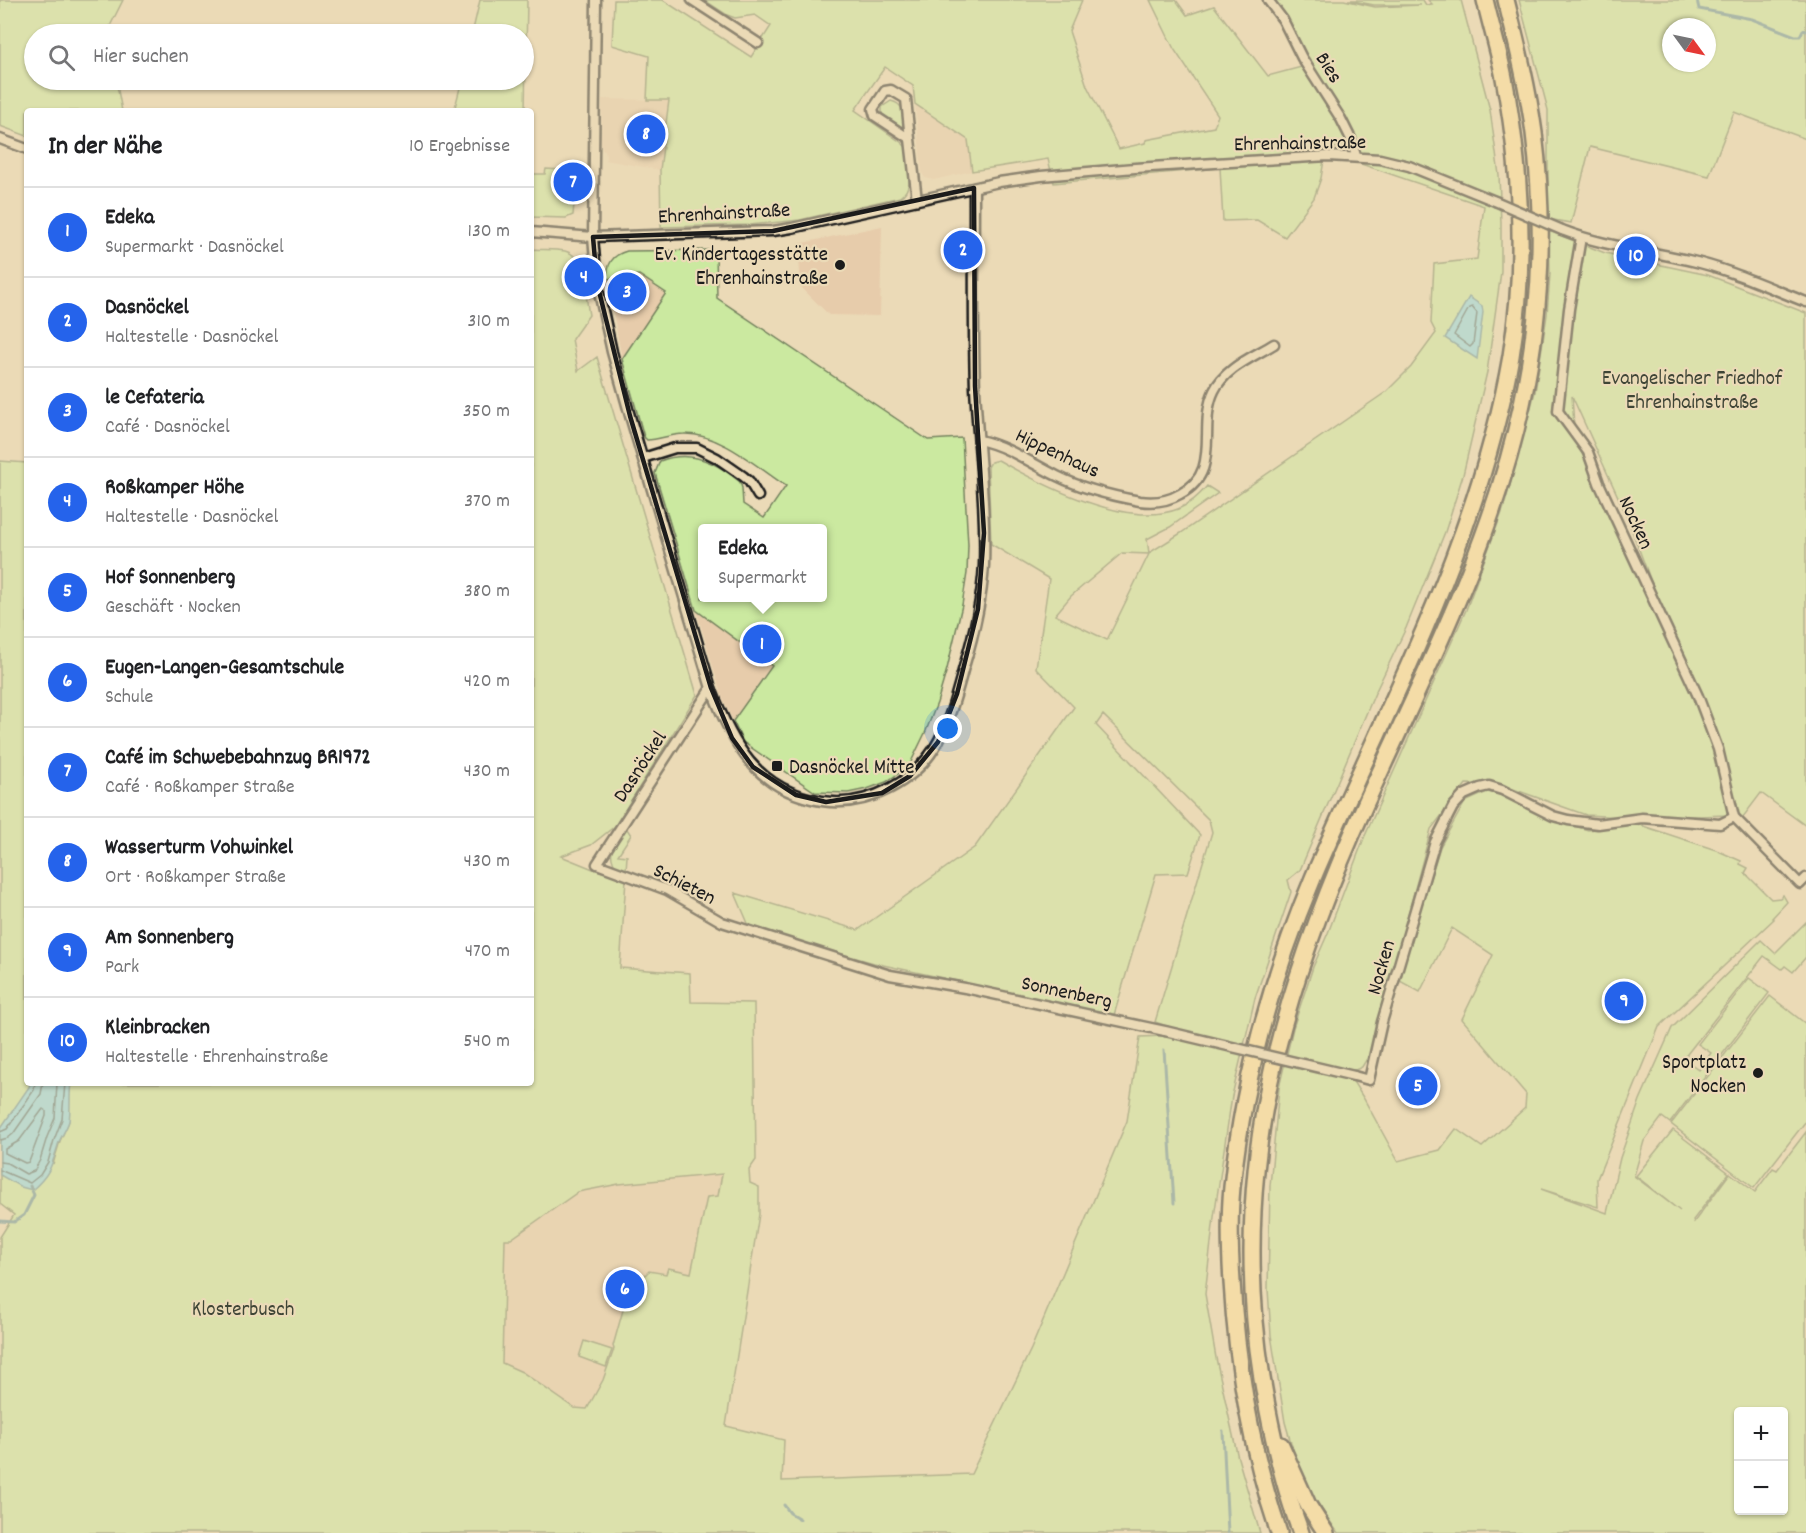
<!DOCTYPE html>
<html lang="de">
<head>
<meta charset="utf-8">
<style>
  :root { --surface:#fff; --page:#f6f6f6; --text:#202124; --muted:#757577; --line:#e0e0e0; --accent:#2563eb }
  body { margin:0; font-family:Dekko,sans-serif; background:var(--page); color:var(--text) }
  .controls { position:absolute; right:18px; bottom:18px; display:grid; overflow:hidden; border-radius:6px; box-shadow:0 2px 4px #0004 }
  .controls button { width:54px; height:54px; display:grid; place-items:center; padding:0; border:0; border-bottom:2px solid var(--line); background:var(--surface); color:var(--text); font:30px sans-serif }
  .compass { position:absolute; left:1662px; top:18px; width:54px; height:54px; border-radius:50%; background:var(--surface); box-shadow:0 2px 4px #0004; rotate:123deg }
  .you { position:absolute; left:948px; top:729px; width:21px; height:21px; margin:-15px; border:4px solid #fff; border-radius:50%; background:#1a73e8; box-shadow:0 0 0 9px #1a73e833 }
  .badge { display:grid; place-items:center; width:39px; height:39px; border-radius:50%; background:var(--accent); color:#fff; font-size:20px; font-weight:700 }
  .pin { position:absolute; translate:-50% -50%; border:3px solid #fff; box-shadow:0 2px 6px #0006 }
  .popup { position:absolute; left:698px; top:524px; width:129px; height:78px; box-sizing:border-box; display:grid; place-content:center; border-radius:6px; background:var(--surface); filter:drop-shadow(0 2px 4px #0005); font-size:20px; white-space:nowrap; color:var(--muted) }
  .popup b { font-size:22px; color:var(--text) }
  .popup::after { content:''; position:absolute; left:50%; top:100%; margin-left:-12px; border:12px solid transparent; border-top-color:var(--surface) }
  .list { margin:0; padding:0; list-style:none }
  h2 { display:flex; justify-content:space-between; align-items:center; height:78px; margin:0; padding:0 24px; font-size:26px }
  h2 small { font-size:20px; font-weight:400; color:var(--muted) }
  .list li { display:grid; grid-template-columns:39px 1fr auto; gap:18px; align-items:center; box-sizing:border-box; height:90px; padding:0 24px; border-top:2px solid var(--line) }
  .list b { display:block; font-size:22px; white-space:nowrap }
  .list p { margin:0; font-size:20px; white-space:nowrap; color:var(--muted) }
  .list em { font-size:20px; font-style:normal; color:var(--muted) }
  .icon { flex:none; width:33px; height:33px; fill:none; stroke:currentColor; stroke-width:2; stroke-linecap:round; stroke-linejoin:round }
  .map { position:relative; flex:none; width:1806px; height:1533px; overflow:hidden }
  .search { position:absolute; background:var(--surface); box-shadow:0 2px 4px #0004; left:24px; top:24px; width:510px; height:66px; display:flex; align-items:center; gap:15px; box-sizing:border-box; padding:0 21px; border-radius:33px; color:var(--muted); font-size:22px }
  .panel { position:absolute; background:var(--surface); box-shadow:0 2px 4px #0004; left:24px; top:108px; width:510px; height:978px; border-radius:6px }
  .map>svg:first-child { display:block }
</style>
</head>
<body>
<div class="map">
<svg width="1806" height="1533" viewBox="0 0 1806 1533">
  <rect width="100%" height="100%" fill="#ebdab7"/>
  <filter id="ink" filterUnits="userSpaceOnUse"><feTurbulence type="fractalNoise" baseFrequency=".0167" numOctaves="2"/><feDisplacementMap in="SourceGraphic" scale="12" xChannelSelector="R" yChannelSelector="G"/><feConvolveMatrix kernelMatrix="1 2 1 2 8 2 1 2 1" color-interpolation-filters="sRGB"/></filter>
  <g filter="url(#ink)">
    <g fill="#e7ccab">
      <polygon points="602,99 669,100 660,170 605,160 606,157 605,150 602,150 601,143"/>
      <polygon points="915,104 968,140 972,171 934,180 925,178 922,173"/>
      <polygon points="882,226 880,316 829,315 801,287 798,244"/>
      <polygon points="639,275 666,293 622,359 607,279"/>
      <polygon points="704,598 835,640 759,683 733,721 722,697 696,610"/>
      <polygon points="749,1170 750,1183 759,1187 759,1214 726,1427 574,1408 522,1372 502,1363 505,1239 511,1239 578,1192 619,1184"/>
    </g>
    <g fill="#cbe9a0" stroke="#74825e" stroke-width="1.5" fill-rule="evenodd">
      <polygon points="0,0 123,0 106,34 34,34 34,80 116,80 122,111 27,111 27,136 0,126"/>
      <polygon points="480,0 527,0 525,111 454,111 462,80 524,80 524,34 472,34"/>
      <path d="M614,0h49l88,57 20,-31 -16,-11 -20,3 -8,-3 -23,-15h378l-13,31 18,55 32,63 26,-6 1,-3 68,-13 4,-12 -44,-66 -24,-49h26l11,15 27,-9 54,70 41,-11 -23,-49 -14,-16h72l31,7 46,-2h-47l-26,-5h75l3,5 6,-1 -4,-4h33l29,110 9,65 2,48v49l-14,100 -24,103 -18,57 -39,96 -31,65 -75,177 -12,10 3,12 -36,106 -23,98 -18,121 -9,77 11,64 22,100 22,75h-1260v-296l14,-22 -14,-11v-743l27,2v620h19l7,81 7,-23 9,-20 -1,-23 3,-15h460v-834c11,1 23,0 34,2 22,5 20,46 24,64l-17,24 6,32 19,-14 100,338 -82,131 -24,19 -30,11 32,13 33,10 -6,89 70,5 1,29 63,1 2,157 -7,10 1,13 9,4v27l-33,212 58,14 -2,41 189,-7 60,-125 96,-228 13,-84 24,-1 3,-10 -12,-4 57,-190 -3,-12 -106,-105 -7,10 104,110 -12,38 -32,1 -42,141 -240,-52 -124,-35 -15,-35 123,37 117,-83 99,-140 -38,-39 13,-89 -58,-35 -3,-77 3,-5 7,-2c44,25 129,69 180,49 12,-5 21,-13 29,-23l11,7 -48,34 -23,12 2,14 32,-20 205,-141 25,-25 25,-34 -5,-10 3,-59 43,-5 7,-53 -123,-42c-5,-26 -17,-45 -32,-68l21,51 -24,1 -5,30 -7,20 -29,39 -28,-17 -34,1 -3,-53 -166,15 -6,-24 -76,12 -4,-31 -53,-36 -2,-18 -28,-19 -30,43 47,33 4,4c1,16 10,40 -6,50l-100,23 -51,5 -88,2 -1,-57 9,-70h-22l2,-44 -37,-11zM1122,553l27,1 -42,86 -52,-25 16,-19zM722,1174l-4,22 -11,1 -16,76 -23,-5 -2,6 -17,-3 -21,21 -15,54 1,3 -11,31 -16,29 -13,-1 -52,-36 -20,-9 3,-124h6l67,-47 41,-8z"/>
      <path d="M1519,0h287v139l-72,-27 -25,64 -119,-29 -19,76 -23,-4v-109zM1671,27h36v36h-36z"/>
      <path d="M891,101c14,3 13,15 14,27l-3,2 -20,-14v-9z"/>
      <polygon points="546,169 577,171 573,215 566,218 531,217 531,174 545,174"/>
      <path d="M1549,231l56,22 103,22 98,38v513l-45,-33 -21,28 -37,-119 -48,-110 -30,-80 -53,-116 3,45h1l120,257 20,53 13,64 -90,3 -53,-3 -84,-30 -36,-1 -35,45 -60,223 -9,15 -7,3 -3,10 12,19 34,62 42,-11 16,-21 26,18 43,-39 1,-14 -64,-75 31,-64 -41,-27 -32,64 -22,-12 42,-133 25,-45 22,-10 15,3 56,26 30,9 55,-7v3l73,24 25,11 -1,3 8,4 -3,5 26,26 9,-1 3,-3 4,7 -15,16 2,1 -115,108 -62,152 1,28 -57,-18 66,24 13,-55 20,-58 32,-72 89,-88 14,13 31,-31v35l-13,15 -8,-6 -3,3 -18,-13 -80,102 15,12 12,-17 -13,-9 51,-66 20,15 -99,130 -8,-6 -18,24 -10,35 46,35 -44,-35 37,-46 56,43 -36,47 1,2 36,-49 25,19 18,-24 4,2 29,-38v401h-468l-33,-48 -10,-28 -10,-35 -14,-87 -3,-46 2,-103 9,-98 14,-60 20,-61 15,-34 36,-95 102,-228 38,-103 31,-115 12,-77 3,-41zM1738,1412h46v98h-46z"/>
      <path d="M716,250l1,48 211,142 34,-2 6,107 -1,28 -5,32 -15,64 -10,34 -11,28 -17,35 -23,16 -19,7 -19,4 -33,-1 -72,-50 -10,-21 39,-55 -76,-56 -41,-137 5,-12c30,-12 57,1 80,21l2,6 1,16 21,14 22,-32c-29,-19 -66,-53 -102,-52 -13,0 -25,6 -37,6l-3,-3 -22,-78 44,-66 -27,-18 -32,4c0,-15 5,-24 20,-28zM822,528v70h-120v-70z"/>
      <path d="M625,826l6,9 -13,20 9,1 -1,15 -10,-4c-11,-14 1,-28 9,-41z"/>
      <polygon points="1770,996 1806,1024 1806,1121 1754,1188 1671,1124"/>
      <polygon points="584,1341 612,1350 606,1367 579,1357"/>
    </g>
    <g fill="#8ad8e7" stroke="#5e8d96" stroke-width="1.5">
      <polygon points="1469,297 1482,306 1483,312 1477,359 1445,338"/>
      <path d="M30,1083h41c-2,12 0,26 -2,38 -2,7 -7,14 -10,21 -7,22 -8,32 -27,48l-11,-3 -21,-12v-46l29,-42z"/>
    </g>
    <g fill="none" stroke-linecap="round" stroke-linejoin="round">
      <g stroke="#48676d" stroke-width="1.5">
        <polygon points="1472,307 1477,313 1473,344 1470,347 1454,335 1469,308"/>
        <polygon points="43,1109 46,1111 46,1116 29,1162 25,1163 5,1153 5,1149 19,1141"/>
        <polyline points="0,1132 7,1129 34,1090 35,1083"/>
        <polyline points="0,1140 8,1138 13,1134 41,1094 43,1083"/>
        <polyline points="0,1162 7,1163 26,1174 34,1171 40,1160 47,1137 55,1118 57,1083"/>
        <polyline points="0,1170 30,1183 40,1175 48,1162 54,1140 62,1119 65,1083"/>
      </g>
      <g stroke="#5e8d96" stroke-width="3">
        <polyline points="1697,0 1699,9 1752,19 1795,36 1800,36 1803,30 1806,31"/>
        <polyline points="1164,1050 1174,1203"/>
        <polyline points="0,1221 14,1222 24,1215 34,1195 30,1186"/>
        <polyline points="1223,1431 1228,1533"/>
        <polyline points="784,1505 790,1513 800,1519"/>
      </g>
      <g stroke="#1c1c1c" stroke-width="13">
        <g id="minor">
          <path d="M596,0l-3,237 4,46 15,69 18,64 81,272c21,56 46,103 111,113 46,7 96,-20 117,-61 12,-23 18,-48 25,-73 10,-33 18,-68 20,-102 2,-59 -6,-118 -9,-177 -2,-66 -1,-133 -1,-200"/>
          <polyline points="692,0 758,43"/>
          <polyline points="1268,0 1283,20 1302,58 1341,119 1351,139 1356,156"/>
          <polyline points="0,139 27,149"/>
          <polyline points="910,139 906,99 891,90 885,91 873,109 875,116 910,139 917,200"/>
          <path d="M1562,230c41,16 83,20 126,30 41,9 79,27 118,42"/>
          <polyline points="531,232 593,237 773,231 792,228 999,182 1041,176 1135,168 1328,156 1380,159 1409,166 1495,201"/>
          <polyline points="1581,237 1569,309 1558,411 1588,452 1599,483 1698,696 1718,749 1734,817 1800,884 1806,878"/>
          <path d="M979,440c28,6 52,23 78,36 26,13 55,20 83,25 14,2 28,0 40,-7 43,-22 17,-68 34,-103 11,-23 39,-34 60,-47"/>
          <polyline points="643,458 675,448 697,448 717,458 743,476 749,481 758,496"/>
          <polyline points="711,688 597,864 667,890 722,922 890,975 965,988 1165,1031"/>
          <polyline points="1354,1076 1369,1080 1382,1022 1435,842 1453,807 1464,795 1480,788 1489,786 1502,790 1553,816 1568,820 1598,824 1642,818 1720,824 1734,817"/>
        </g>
      </g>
      <g stroke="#1c1c1c" stroke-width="20">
        <g id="motorway">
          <polyline points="1281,1445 1308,1505 1326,1533"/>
          <path d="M1279,1533c-28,-83 -42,-164 -47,-251 -2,-31 -3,-64 0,-95 11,-106 40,-211 81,-309 73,-171 166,-337 198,-522 15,-91 10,-188 -7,-278 -5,-26 -13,-52 -19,-78"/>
          <path d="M1301,1533c-19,-50 -30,-102 -39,-155 -33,-208 18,-385 103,-573 59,-131 127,-260 157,-401 19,-88 23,-182 12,-271 -6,-45 -17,-89 -28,-133"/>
        </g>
      </g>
      <use href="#minor" stroke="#ebdab7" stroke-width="8"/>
      <use href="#motorway" stroke="#fedd96" stroke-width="15"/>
      <g stroke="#1c1c1c" stroke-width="13" stroke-linecap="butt">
        <g id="minor-bridge">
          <polyline points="1495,201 1562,230"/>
          <polyline points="1165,1031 1354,1076"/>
        </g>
      </g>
      <use href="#minor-bridge" stroke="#ebdab7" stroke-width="8"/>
    </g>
  </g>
  <path d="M0 0H1806V1533H0ZM974,188l1,198 9,147 -6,76 -21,85 -19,48 -28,34 -28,17 -56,9 -30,-7 -43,-28 -21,-29 -21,-50 -81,-272 -33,-133 -4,-46 180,-6z" fill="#ebdab7" fill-opacity=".55" fill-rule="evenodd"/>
  <path fill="none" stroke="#1c1c1c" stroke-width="4.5" stroke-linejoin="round" d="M974,188l1,198 9,147 -6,76 -21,85 -19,48 -28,34 -28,17 -56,9 -30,-7 -43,-28 -21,-29 -21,-50 -81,-272 -33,-133 -4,-46 180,-6z"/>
  <g fill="#1c1c1c" stroke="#ebdab7" stroke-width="2">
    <circle cx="840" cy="265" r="6"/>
    <rect x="771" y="760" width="12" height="12" rx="3"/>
    <circle cx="1758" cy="1073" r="6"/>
  </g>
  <g text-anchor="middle" stroke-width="4.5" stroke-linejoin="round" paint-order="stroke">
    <g font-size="21" fill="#1c1c1c" stroke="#ebdab7">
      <text transform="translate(1330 67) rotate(58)" y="7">Bies</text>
      <text transform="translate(1300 142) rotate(-1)" y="7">Ehrenhainstraße</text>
      <text transform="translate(724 212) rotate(-3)" y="7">Ehrenhainstraße</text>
      <text transform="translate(1058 452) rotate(25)" y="7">Hippenhaus</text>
      <text transform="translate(1637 522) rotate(65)" y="7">Nocken</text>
      <text transform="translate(639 766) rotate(-57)" y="7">Dasnöckel</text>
      <text transform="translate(685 883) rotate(27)" y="7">Schieten</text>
      <text transform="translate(1380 967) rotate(-74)" y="7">Nocken</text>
      <text transform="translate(1067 991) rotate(12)" y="7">Sonnenberg</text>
    </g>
    <g font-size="21" fill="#1c1c1c" stroke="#ebdab7" text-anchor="end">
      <text x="828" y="260">Ev. Kindertagesstätte<tspan x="828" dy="24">Ehrenhainstraße</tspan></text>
      <text x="789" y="773" text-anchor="start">Dasnöckel Mitte</text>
      <text x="1746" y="1068">Sportplatz<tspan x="1746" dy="24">Nocken</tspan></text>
    </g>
    <g font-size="21" fill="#3f4536" stroke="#ebdab7">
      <text x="1692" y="384">Evangelischer Friedhof<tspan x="1692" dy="24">Ehrenhainstraße</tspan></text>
      <text x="243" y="1315">Klosterbusch</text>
    </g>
  </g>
</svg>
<div class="controls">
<button>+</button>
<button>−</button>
</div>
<svg class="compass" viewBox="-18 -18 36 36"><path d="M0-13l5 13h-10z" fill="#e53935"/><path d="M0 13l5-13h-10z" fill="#757577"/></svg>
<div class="you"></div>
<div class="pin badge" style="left:762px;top:644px">1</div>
<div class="popup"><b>Edeka</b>Supermarkt</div>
<div class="pin badge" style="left:963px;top:250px">2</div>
<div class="pin badge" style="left:627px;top:292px">3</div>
<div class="pin badge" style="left:584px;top:277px">4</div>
<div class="pin badge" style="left:1418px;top:1086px">5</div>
<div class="pin badge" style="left:625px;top:1289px">6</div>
<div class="pin badge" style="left:573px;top:182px">7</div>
<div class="pin badge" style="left:646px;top:134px">8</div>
<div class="pin badge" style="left:1624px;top:1001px">9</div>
<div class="pin badge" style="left:1636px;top:256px">10</div>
<div class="search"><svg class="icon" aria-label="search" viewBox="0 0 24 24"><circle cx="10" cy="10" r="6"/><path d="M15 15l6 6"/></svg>Hier suchen</div>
<section class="panel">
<h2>In der Nähe<small>10 Ergebnisse</small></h2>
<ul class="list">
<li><span class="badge">1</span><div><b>Edeka</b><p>Supermarkt · Dasnöckel</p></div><em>130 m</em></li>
<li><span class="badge">2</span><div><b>Dasnöckel</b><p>Haltestelle · Dasnöckel</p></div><em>310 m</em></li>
<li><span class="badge">3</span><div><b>le Cefateria</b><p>Café · Dasnöckel</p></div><em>350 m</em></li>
<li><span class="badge">4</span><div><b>Roßkamper Höhe</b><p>Haltestelle · Dasnöckel</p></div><em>370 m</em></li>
<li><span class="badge">5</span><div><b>Hof Sonnenberg</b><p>Geschäft · Nocken</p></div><em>380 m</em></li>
<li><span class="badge">6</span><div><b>Eugen-Langen-Gesamtschule</b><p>Schule</p></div><em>420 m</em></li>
<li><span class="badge">7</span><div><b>Café im Schwebebahnzug BR1972</b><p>Café · Roßkamper Straße</p></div><em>430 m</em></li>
<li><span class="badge">8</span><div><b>Wasserturm Vohwinkel</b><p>Ort · Roßkamper Straße</p></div><em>430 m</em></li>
<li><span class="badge">9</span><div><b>Am Sonnenberg</b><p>Park</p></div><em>470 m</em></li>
<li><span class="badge">10</span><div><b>Kleinbracken</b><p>Haltestelle · Ehrenhainstraße</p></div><em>540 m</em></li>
</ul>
</section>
</div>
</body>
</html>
